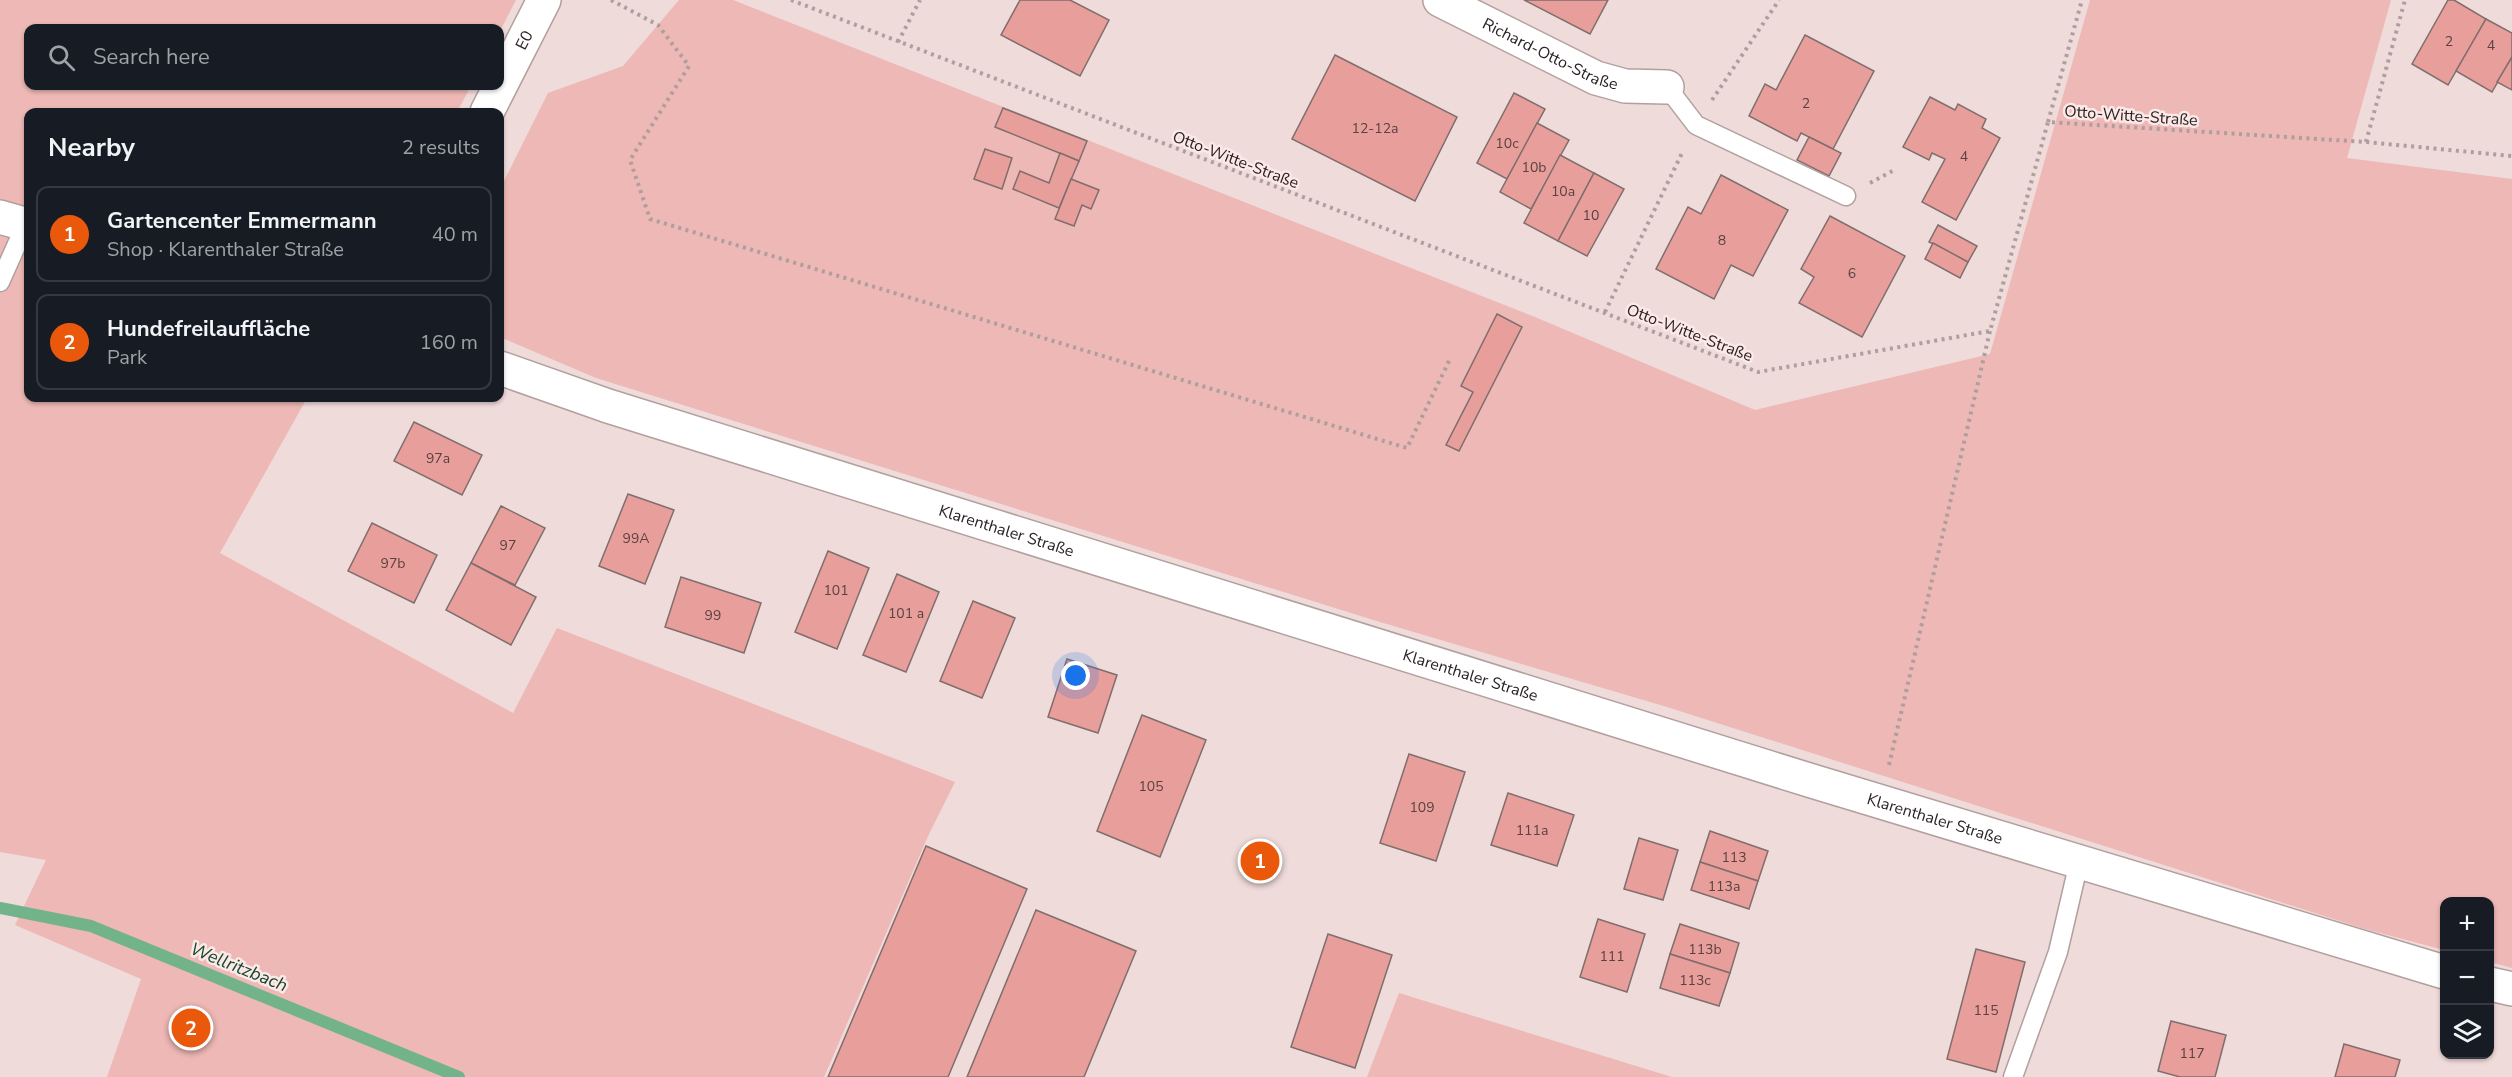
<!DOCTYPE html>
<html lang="en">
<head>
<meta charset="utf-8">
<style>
  :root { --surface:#171b24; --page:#20242c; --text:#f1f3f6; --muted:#9ea1a6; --line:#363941; --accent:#ea580c }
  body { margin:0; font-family:"Nunito Sans",sans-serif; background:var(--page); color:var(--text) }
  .controls { position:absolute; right:18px; bottom:18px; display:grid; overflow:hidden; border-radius:12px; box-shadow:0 2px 4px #0004 }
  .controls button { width:54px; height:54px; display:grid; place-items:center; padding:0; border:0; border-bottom:2px solid var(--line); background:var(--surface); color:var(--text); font:30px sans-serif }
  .you { position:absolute; left:1076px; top:676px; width:21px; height:21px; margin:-15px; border:4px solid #fff; border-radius:50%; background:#1a73e8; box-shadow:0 0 0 9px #1a73e833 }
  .badge { display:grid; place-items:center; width:39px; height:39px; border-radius:50%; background:var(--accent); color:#fff; font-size:20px; font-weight:700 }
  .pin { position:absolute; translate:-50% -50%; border:3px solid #fff; box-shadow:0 2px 6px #0006 }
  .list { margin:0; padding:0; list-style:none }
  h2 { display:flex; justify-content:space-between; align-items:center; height:78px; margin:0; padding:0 24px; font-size:26px }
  h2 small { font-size:20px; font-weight:400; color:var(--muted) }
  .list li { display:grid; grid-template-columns:39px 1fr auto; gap:18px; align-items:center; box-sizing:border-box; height:96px; margin:0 12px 12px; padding:0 12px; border:2px solid var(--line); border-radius:12px }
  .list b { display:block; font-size:22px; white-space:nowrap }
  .list p { margin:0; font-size:20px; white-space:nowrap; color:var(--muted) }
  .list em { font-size:20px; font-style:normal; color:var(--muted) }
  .icon { flex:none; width:33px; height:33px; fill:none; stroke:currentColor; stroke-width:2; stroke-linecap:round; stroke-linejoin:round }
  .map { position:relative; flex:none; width:2512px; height:1077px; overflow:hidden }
  .search { position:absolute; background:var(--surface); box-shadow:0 2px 4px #0004; left:24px; top:24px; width:480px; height:66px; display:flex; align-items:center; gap:15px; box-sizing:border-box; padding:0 21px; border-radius:12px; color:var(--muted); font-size:22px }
  .panel { position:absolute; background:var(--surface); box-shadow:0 2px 4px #0004; left:24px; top:108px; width:480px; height:294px; border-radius:12px }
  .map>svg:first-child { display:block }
</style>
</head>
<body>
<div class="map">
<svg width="2512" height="1077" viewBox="0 0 2512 1077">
  <rect width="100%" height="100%" fill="#efdbda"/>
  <g fill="#edb8b5">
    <polygon points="0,0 516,0 500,31 500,28 28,28 28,86 471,86 457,112 28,112 28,398 307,398 220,553 513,713 557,628 955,782 929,834 824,1077 107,1077 141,979 15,925 46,860 0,852"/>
    <polygon points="679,0 733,0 1535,317 1755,410 1990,354 2090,0 2391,0 2347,158 2512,179 2512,968 2490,962 2490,902 2444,902 2444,950 2365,929 1667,707 1380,622 596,378 500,337 500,189 548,93 623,66"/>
    <polygon points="1399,993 1672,1077 1367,1077"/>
  </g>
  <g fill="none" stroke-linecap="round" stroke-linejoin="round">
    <polyline stroke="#72b38b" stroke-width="12" points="0,908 91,926 459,1077"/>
  </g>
  <g fill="#e89e9a" stroke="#7f6e6d" stroke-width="1.5">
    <polygon points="1020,0 1070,0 1109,20 1080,76 1001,35"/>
    <polygon points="1524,0 1608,0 1590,34"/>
    <polygon points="2448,0 2454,0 2486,19 2448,85 2412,64"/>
    <polygon points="2486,19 2512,33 2512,57 2492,92 2456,71"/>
    <polygon points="1805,35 1874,71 1833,149 1801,133 1797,141 1749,116 1765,84 1776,90"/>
    <polygon points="1335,55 1457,117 1415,201 1292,139"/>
    <polygon points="2512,57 2512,90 2497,82"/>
    <polygon points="1514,93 1545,109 1507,179 1477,163"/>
    <polygon points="1930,97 1955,110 1958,104 1986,119 1982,128 2000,138 1956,220 1922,202 1945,159 1932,153 1929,160 1903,147"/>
    <polygon points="1003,108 1087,141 1079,161 995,127"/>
    <polygon points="1537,123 1569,140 1531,209 1500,192"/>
    <polygon points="1809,137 1841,153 1829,176 1797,160"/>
    <polygon points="985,149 1012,158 1002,189 974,179"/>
    <polygon points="1060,153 1079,161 1059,208 1013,189 1020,171 1049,183"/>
    <polygon points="1560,155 1594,173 1558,241 1524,223"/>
    <polygon points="1594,173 1624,189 1587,256 1558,241"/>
    <polygon points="1721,175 1788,210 1753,276 1731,265 1714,299 1656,269 1688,207 1701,214"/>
    <polygon points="1071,179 1099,190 1091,209 1082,205 1074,226 1055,219"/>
    <polygon points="1830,216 1905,256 1862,337 1799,303 1814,277 1801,269"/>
    <polygon points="1938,225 1977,246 1968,262 1929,242"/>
    <polygon points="1933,243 1968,262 1960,278 1925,259"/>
    <polygon points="1497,314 1522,327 1459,451 1446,445 1473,392 1461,386"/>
    <polygon points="414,422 482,455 462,495 394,461"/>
    <polygon points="628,494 674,510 645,584 599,566"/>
    <polygon points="501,506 545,528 515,585 471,563"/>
    <polygon points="372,523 437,555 414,603 348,571"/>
    <polygon points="828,551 869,568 837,649 795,632"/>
    <polygon points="471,563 536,597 511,645 446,610"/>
    <polygon points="897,574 939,592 906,672 863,655"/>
    <polygon points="681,577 761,603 744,653 665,627"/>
    <polygon points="973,601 1015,618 982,698 940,681"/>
    <polygon points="1067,659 1117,675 1098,733 1048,717"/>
    <polygon points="1142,715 1206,740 1160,857 1097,831"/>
    <polygon points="1409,754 1465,772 1436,861 1380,843"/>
    <polygon points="1508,793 1574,815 1557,866 1491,845"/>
    <polygon points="1710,831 1768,851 1758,881 1700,862"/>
    <polygon points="1639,838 1678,850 1663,900 1624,889"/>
    <polygon points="926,846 1027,889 948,1077 828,1077"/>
    <polygon points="1700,862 1758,881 1749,909 1691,890"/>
    <polygon points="1036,910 1136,951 1084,1077 967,1077"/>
    <polygon points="1598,919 1645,934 1627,992 1580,977"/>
    <polygon points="1680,924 1739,943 1730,973 1670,954"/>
    <polygon points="1328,934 1392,955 1355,1068 1291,1047"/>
    <polygon points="1976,949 2025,962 1996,1072 1947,1059"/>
    <polygon points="1670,954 1730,973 1719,1006 1660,988"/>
    <polygon points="2171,1021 2226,1035 2215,1077 2180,1077 2158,1071"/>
    <polygon points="2344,1044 2400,1060 2395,1077 2335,1077"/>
  </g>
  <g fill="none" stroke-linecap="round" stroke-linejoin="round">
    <g stroke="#b2a09e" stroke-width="21">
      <g id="service">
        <polyline points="1667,87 1696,125 1846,196"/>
        <polyline points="0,282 26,224"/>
        <polyline points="2013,1077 2058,952 2079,862"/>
      </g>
    </g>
    <g stroke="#b2a09e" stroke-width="36">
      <g id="minor">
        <path id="s1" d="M1440,0l156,78 29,8 42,1"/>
        <path id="s2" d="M487,112l57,-112"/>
      </g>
    </g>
    <g stroke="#b2a09e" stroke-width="36">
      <g id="secondary">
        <polyline points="0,217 28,225"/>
        <path id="s3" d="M500,368l108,38 1204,375 632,191"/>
        <polyline points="2490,984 2512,989"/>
      </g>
    </g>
    <g stroke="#ae9e9e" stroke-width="4" stroke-dasharray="3 4.5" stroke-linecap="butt">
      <polyline points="611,0 658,25 689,66 630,160 650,219 1407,448 1451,357"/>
      <polyline points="791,0 1758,372 1990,331 2048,122 2366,142 2512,156"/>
      <polyline points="898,42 920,0"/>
      <polyline points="1712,100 1779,0"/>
      <polyline points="2048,122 2082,0"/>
      <polyline points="2366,142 2405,0"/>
      <polyline points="1870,183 1896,169"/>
      <polyline points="1605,312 1683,151"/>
      <polyline points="1889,765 1990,331"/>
    </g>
    <use href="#service" stroke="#fff" stroke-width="18"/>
    <use href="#minor" stroke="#fff" stroke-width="33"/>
    <use href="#secondary" stroke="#fff" stroke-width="33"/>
  </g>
  <g text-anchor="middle" stroke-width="5" stroke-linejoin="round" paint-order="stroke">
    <g font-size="14" fill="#5a4241">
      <text x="2449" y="46">2</text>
      <text x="2491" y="50">4</text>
      <text x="1806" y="108">2</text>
      <text x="1375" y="133">12-12a</text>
      <text x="1507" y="148">10c</text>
      <text x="1964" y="161">4</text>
      <text x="1534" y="172">10b</text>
      <text x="1563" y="196">10a</text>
      <text x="1591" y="220">10</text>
      <text x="1722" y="245">8</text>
      <text x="1852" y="278">6</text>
      <text x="438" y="463">97a</text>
      <text x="636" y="543">99A</text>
      <text x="508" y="550">97</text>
      <text x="393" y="568">97b</text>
      <text x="836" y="595">101</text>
      <text x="906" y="618">101 a</text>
      <text x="713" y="620">99</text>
      <text x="1151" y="791">105</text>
      <text x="1422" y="812">109</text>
      <text x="1532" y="835">111a</text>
      <text x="1734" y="862">113</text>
      <text x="1724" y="891">113a</text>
      <text x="1705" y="954">113b</text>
      <text x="1612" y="961">111</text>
      <text x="1695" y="985">113c</text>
      <text x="1986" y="1015">115</text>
      <text x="2192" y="1058">117</text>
    </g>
    <g font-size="16" fill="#2a2323" stroke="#fce9e7">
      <text dy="6" stroke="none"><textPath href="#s2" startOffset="81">E0</textPath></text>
      <text dy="6" stroke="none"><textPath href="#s1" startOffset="123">Richard-Otto-Straße</textPath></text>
      <text transform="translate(2131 115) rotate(4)" y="6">Otto-Witte-Straße</text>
      <text transform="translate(1236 159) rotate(21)" y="6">Otto-Witte-Straße</text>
      <text transform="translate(1690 332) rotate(21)" y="6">Otto-Witte-Straße</text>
      <text dy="6" stroke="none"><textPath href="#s3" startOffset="532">Klarenthaler Straße</textPath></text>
      <text dy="6" stroke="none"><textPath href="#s3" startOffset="1018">Klarenthaler Straße</textPath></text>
      <text dy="6" stroke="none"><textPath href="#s3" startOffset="1504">Klarenthaler Straße</textPath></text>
    </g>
    <g font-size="18" font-style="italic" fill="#14472c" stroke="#fce9e7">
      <text transform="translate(239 967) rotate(22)" y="6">Wellritzbach</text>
    </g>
  </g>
</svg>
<div class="controls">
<button>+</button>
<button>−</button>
<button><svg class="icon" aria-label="layers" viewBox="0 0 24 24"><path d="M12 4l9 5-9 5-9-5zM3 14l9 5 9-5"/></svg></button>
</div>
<div class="you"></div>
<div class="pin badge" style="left:1260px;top:861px">1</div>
<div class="pin badge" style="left:191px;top:1028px">2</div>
<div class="search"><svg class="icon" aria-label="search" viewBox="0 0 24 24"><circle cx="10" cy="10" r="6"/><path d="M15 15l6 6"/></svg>Search here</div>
<section class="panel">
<h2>Nearby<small>2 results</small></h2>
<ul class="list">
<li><span class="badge">1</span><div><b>Gartencenter Emmermann</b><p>Shop · Klarenthaler Straße</p></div><em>40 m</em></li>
<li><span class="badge">2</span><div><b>Hundefreilauffläche</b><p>Park</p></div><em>160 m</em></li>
</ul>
</section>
</div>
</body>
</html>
